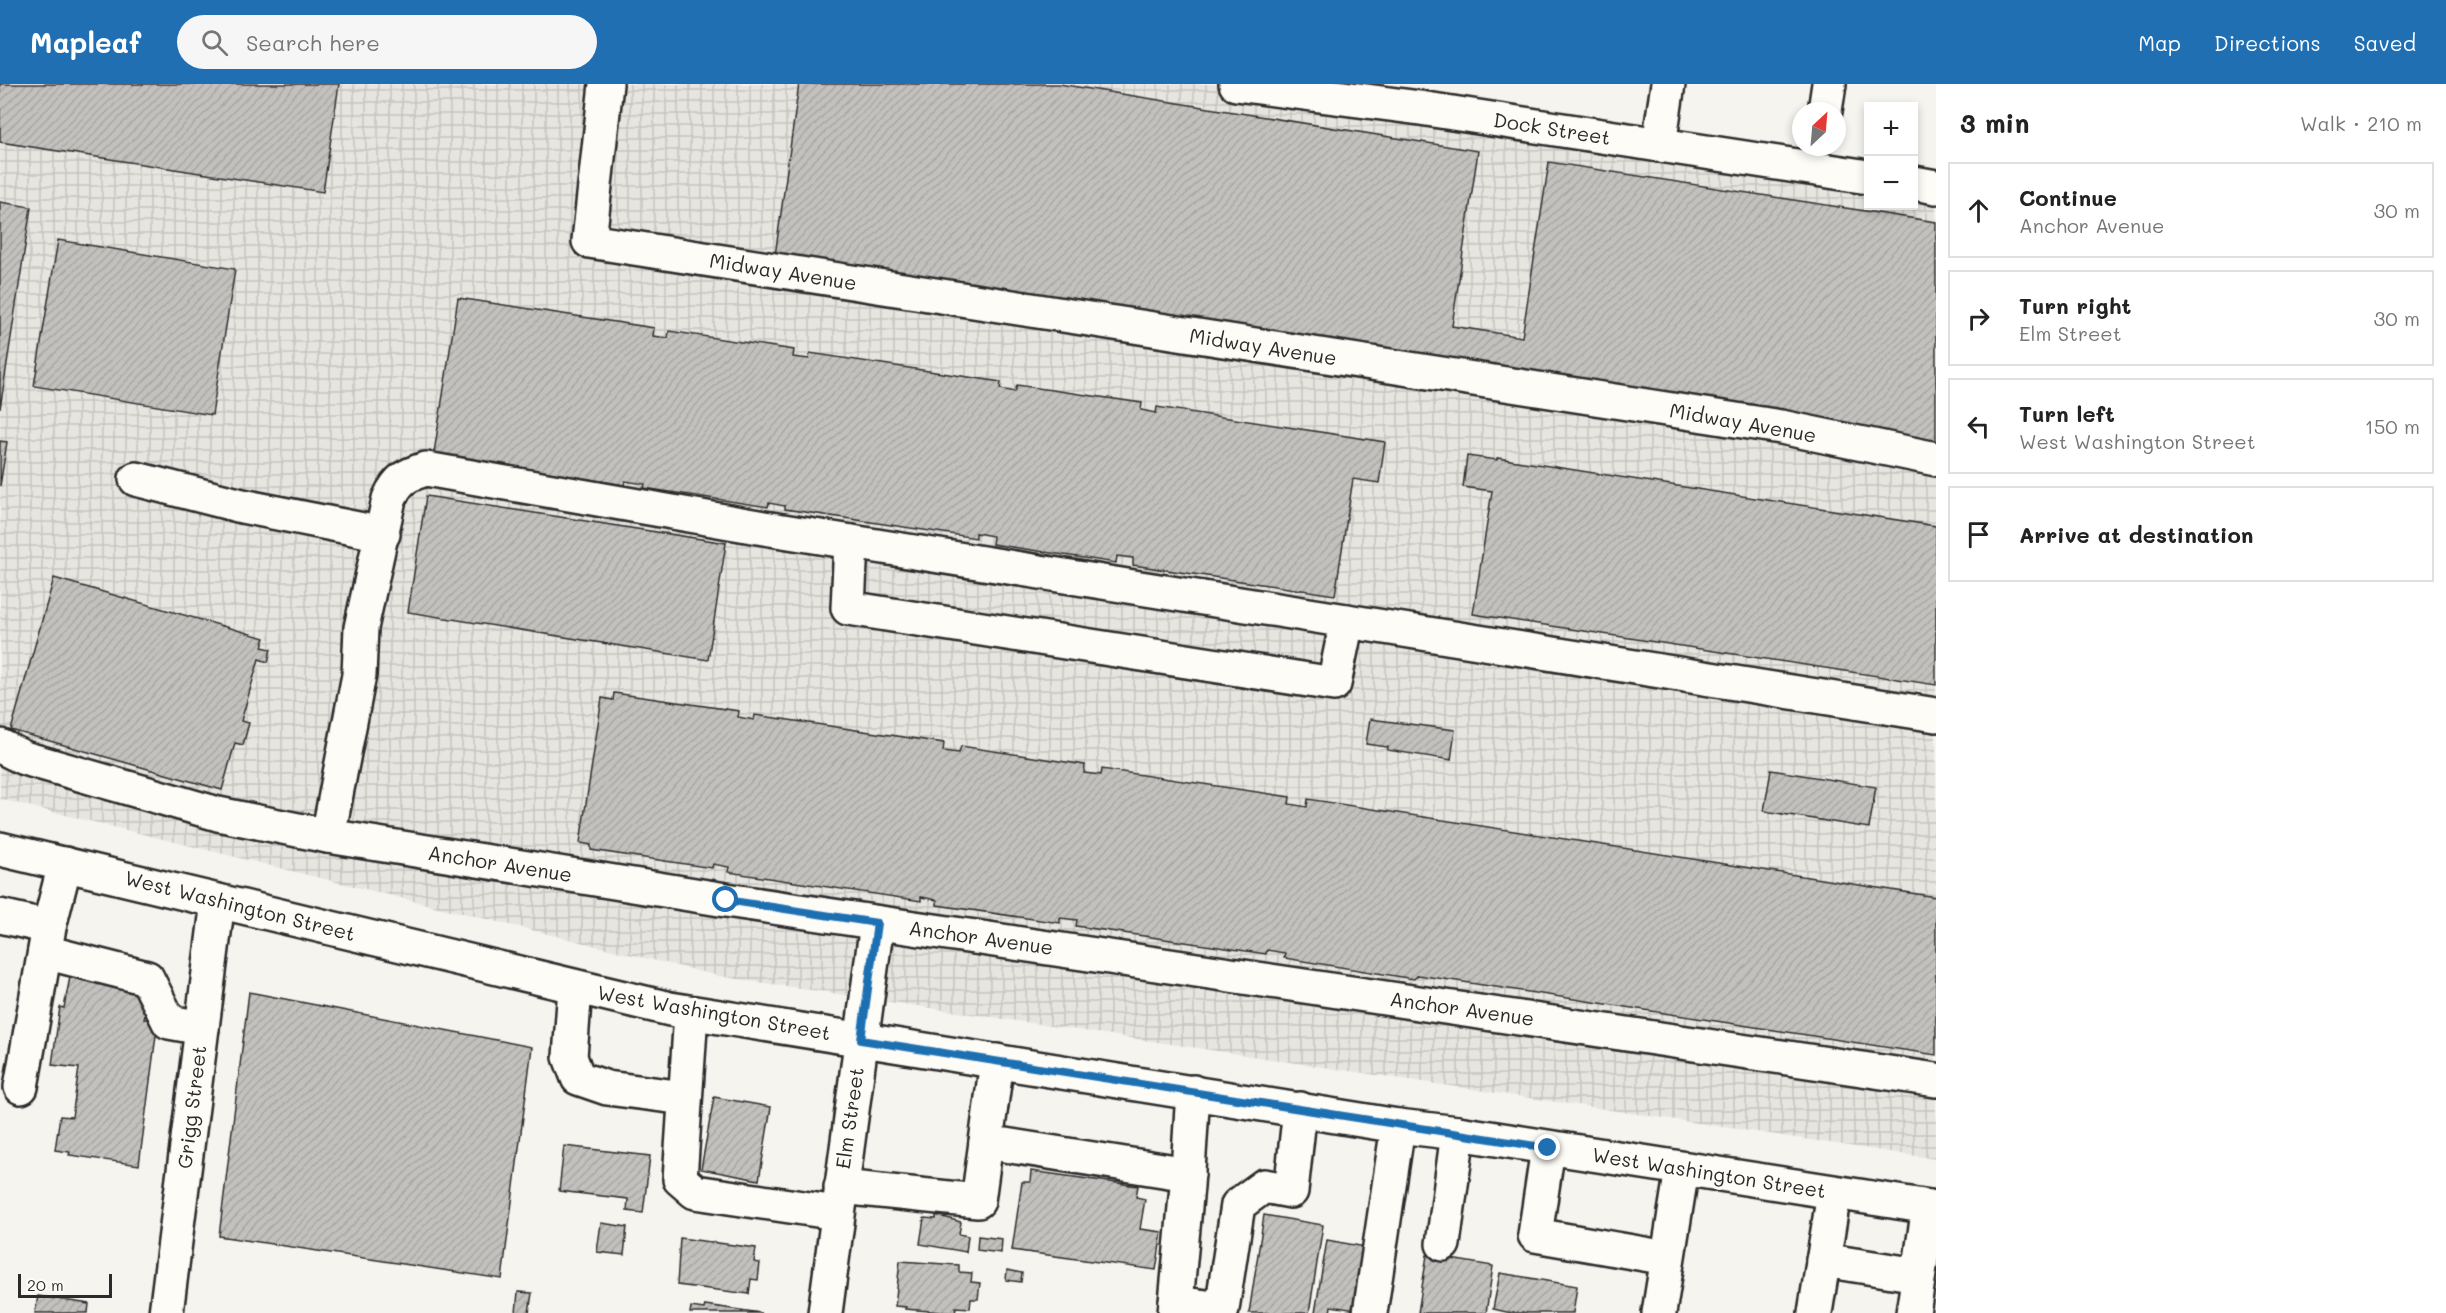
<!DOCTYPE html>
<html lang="en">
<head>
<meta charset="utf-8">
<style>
  :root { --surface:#fff; --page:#f6f6f6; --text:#222; --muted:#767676; --line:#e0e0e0; --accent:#1f6fb2 }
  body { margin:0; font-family:Mali,sans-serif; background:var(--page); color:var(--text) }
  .controls { position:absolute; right:18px; top:18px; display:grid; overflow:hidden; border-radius:0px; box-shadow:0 3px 9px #0003 }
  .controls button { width:54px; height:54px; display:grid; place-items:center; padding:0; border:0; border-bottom:2px solid var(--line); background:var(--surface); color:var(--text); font:30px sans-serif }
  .compass { position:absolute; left:1792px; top:18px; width:54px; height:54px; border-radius:50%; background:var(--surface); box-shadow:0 3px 9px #0003; rotate:26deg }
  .scale { position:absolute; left:18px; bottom:15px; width:94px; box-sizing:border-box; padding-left:6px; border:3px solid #2b2b2b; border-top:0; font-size:16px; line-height:21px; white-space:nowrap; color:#2b2b2b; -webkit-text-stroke:4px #fdfcf7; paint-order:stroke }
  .stop { position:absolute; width:18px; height:18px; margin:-14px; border:4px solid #1f6fb2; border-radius:50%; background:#fff }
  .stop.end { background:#1f6fb2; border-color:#fff; box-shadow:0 2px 6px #0008 }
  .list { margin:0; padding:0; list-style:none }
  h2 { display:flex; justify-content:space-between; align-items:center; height:78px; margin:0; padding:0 24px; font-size:26px }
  h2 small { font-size:20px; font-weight:400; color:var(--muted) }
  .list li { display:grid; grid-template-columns:39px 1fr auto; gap:18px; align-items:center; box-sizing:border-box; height:96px; margin:0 12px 12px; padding:0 12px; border:2px solid var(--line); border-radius:0px }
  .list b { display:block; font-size:22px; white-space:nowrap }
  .list p { margin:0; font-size:20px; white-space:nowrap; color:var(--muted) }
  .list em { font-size:20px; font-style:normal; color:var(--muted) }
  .icon { flex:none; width:33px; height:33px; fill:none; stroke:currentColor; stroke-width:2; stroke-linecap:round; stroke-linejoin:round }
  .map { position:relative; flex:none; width:1936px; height:1229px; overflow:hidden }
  header { display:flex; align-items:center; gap:36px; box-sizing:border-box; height:84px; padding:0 30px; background:var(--accent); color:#fff }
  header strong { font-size:28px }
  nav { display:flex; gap:33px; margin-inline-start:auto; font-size:21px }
  .search { width:420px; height:54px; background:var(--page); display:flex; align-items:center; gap:15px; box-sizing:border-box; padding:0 21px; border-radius:33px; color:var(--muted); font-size:22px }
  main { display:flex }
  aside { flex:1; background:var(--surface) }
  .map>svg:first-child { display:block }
</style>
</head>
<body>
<header>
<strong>Mapleaf</strong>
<div class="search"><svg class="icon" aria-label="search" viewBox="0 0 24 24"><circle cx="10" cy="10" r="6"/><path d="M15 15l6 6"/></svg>Search here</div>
<nav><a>Map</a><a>Directions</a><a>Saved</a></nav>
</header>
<main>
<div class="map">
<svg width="1936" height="1229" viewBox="0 0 1936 1229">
  <defs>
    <pattern id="industrial-grid" width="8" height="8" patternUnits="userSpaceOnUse" patternTransform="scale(1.5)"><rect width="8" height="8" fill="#e6e5e0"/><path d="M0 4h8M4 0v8" fill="none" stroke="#c5c5c0"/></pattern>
    <pattern id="building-hatch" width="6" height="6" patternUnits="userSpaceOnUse" patternTransform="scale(1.5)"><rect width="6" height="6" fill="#c2c1be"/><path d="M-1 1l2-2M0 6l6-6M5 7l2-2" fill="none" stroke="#a7a6a3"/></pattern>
  </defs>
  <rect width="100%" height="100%" fill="#f5f4ef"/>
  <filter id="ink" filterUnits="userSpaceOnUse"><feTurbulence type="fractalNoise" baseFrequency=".0167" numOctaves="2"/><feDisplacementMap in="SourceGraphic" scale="12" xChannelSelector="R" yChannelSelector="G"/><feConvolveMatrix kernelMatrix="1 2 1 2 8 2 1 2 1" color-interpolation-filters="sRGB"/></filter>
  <g filter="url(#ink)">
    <polygon fill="url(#industrial-grid)" points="0,0 1366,0 1868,80 1868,122 1914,122 1914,87 1936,91 1936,1075 718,892 0,715"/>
    <g fill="url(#building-hatch)" stroke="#2b2b2b" stroke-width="1.5">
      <polygon points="0,0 339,0 323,108 0,58"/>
      <polygon points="799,0 1059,0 1478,67 1452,242 1522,253 1549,78 1936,138 1936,357 775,172"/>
      <polygon points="0,118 31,123 0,325"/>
      <polygon points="58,156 235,185 212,331 34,302"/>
      <polygon points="458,214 654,244 653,252 668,254 669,247 794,266 793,273 809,275 810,269 1001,298 1000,305 1015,308 1017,301 1142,319 1141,326 1156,329 1157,323 1385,358 1379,399 1353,395 1335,511 1133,481 1133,474 1117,472 1116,479 992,460 993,452 976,449 976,454 785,425 785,422 769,419 768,423 644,404 645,400 625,397 624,401 434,369"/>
      <polygon points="0,357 7,358 0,402"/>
      <polygon points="1467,372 1497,376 1497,374 1936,442 1936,601 1473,530 1492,407 1463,403"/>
      <polygon points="426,412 726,459 708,576 408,528"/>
      <polygon points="54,494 265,554 262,563 271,565 268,578 259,575 241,637 249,639 243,661 235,659 222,706 11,646"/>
      <polygon points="614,609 739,627 738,633 754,636 755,631 944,659 943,667 959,669 961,662 1085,681 1084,689 1101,691 1102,685 1290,713 1289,720 1307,723 1308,715 1936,813 1936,971 1418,891 1414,895 1284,874 1285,869 1267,866 1266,870 1076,842 1077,836 1060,834 1060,839 937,821 937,816 921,813 921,817 728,788 729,783 713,780 712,784 591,766 591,761 580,759 602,614 613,616"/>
      <polygon points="1370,635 1455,646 1451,676 1387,666 1388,663 1366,660"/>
      <polygon points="1771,686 1876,703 1869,744 1764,727"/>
      <polygon points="70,893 150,912 144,935 158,936 139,1081 69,1071 70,1068 55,1066 60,1032 72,1033 79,984 52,981 60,923 64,924"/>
      <polygon points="249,908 532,963 502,1195 219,1152"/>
      <polygon points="714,1013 771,1023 759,1096 701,1085"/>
      <polygon points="564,1062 650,1072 643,1129 627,1127 628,1115 559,1107"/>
      <polygon points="1031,1087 1138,1102 1136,1113 1145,1115 1140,1145 1162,1148 1156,1186 1012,1166 1022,1098 1030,1098"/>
      <polygon points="936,1131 961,1138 959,1150 968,1152 966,1168 920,1160 924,1134 936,1135"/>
      <polygon points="1264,1131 1323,1141 1309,1229 1249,1229"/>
      <polygon points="601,1139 627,1143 624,1171 597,1168"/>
      <polygon points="978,1152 1002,1155 1001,1169 977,1166"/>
      <polygon points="680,1154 756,1164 754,1178 760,1179 758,1196 751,1195 749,1210 677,1201"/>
      <polygon points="1327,1156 1366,1163 1356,1226 1331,1222 1330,1229 1315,1229"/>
      <polygon points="1427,1171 1493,1182 1486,1229 1418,1229"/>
      <polygon points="900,1177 959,1181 959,1188 972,1189 971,1198 980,1199 978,1215 971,1215 970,1224 956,1223 955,1229 905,1225 906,1223 895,1222"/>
      <polygon points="1007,1186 1022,1189 1021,1198 1006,1196"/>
      <polygon points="1500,1189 1577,1202 1573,1229 1511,1229 1493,1225"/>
      <polygon points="518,1208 532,1209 529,1229 516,1229"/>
      <polygon points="38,1212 89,1220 88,1229 35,1229"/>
      <polygon points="705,1221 761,1229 690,1229 691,1223 704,1225"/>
    </g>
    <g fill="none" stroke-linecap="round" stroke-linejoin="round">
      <g stroke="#2b2b2b" stroke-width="38">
        <g id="minor">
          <polyline points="606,0 589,157 1781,343 1936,375"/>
          <polyline points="1236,0 1420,24 1868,93"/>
          <polyline points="1825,27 1829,0"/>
          <polyline points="1659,61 1668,0"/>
          <polyline points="1914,99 1936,103"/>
          <polyline points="136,395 242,422 383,450"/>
          <polyline points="851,458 848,524 1334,600 1347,537"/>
          <polyline points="0,662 24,674 218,730 328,752 726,816 1936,996"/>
          <path d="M328,752l31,-161 2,-47 28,-129c9,-20 17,-24 37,-30l338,59 1172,187"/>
          <polyline points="0,832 49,843 65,780"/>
          <polyline points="45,868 147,894 169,938 202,944"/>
          <polyline points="575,903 570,973 578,994 607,1004 685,1014"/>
          <polyline points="691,929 680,1095 695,1108 837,1129"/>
          <polyline points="21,1003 49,843"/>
          <polyline points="986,1058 1188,1090"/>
          <polyline points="1548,1064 1535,1151 1667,1174"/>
          <polyline points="841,1103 978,1117 997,977"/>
          <polyline points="1443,1160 1458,1049"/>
          <polyline points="1823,1176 1918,1191"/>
          <polyline points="1176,1219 1222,1225 1238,1121 1264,1102 1291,1107 1300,1025"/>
          <polyline points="166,1229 218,817"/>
          <polyline points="825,1229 877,839"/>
          <polyline points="1175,1229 1187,1102 1193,1008"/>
          <polyline points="1370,1229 1398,1042"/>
          <polyline points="1659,1229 1682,1085"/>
          <polyline points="1815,1229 1834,1109"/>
          <polyline points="1913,1229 1929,1123"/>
        </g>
      </g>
      <g stroke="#2b2b2b" stroke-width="38">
        <polyline id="major" points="0,765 670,925 1398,1042 1458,1049 1936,1124"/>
      </g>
      <use href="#minor" stroke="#fdfcf7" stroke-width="33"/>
      <use href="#major" stroke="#fdfcf7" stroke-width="33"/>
    </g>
  </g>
  <g fill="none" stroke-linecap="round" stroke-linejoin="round" filter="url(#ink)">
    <polyline stroke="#1f6fb2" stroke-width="8" points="726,816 877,839 861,956 1548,1064"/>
  </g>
  <g text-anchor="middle" stroke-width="6" stroke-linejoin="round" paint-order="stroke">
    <g font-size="20" fill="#2b2b2b" stroke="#fdfcf7">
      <text transform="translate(1552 45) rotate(9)" y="7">Dock Street</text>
      <text transform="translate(783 188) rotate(9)" y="7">Midway Avenue</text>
      <text transform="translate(1263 263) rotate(9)" y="7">Midway Avenue</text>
      <text transform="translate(1743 339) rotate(10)" y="7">Midway Avenue</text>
      <text transform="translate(500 780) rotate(9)" y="7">Anchor Avenue</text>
      <text transform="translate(240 822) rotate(14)" y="7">West Washington Street</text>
      <text transform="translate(981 854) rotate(8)" y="7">Anchor Avenue</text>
      <text transform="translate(1462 925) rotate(8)" y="7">Anchor Avenue</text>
      <text transform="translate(714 929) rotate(10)" y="7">West Washington Street</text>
      <text transform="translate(192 1023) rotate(-83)" y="7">Grigg Street</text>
      <text transform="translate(850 1034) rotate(-82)" y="7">Elm Street</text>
      <text transform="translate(1709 1089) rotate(9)" y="7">West Washington Street</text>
    </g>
  </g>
</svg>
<div class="controls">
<button>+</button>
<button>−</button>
</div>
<svg class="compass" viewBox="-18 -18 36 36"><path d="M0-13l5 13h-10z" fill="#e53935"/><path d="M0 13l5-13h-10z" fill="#767676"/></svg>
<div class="scale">20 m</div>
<div class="stop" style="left:726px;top:816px"></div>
<div class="stop end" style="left:1548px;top:1064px"></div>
</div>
<aside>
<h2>3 min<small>Walk · 210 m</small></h2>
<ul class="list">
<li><svg class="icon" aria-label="ahead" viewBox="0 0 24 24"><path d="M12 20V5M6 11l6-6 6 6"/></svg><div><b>Continue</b><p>Anchor Avenue</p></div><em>30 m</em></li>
<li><svg class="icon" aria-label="right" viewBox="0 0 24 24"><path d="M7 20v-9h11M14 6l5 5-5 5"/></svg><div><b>Turn right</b><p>Elm Street</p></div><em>30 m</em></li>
<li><svg class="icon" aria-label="left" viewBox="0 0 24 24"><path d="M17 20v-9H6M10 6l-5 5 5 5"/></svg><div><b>Turn left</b><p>West Washington Street</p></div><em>150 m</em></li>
<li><svg class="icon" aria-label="arrive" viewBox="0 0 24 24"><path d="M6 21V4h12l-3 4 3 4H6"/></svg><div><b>Arrive at destination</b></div></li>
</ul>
</aside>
</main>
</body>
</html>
